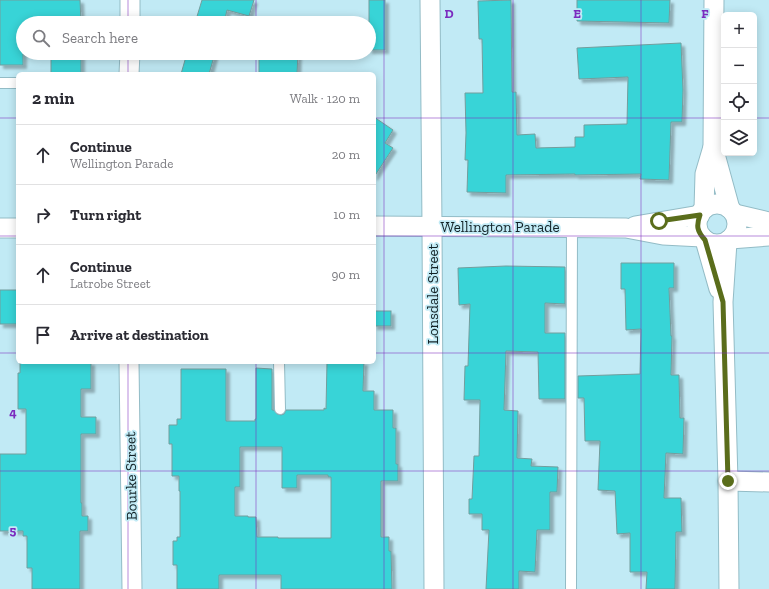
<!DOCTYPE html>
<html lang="en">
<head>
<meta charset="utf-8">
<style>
  :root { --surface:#fff; --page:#f2f2f3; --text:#2b2b33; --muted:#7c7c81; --line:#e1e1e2 }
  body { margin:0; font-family:"Zilla Slab",serif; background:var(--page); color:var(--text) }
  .controls { position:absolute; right:12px; top:12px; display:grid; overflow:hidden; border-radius:6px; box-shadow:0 2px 10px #0003 }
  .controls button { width:36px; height:36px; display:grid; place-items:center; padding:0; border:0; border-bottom:1px solid var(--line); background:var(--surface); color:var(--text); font:20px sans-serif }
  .stop { position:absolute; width:12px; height:12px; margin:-9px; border:3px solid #5a6d1b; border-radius:50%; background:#fff }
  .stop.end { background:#5a6d1b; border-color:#fff; box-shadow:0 1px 4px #0008 }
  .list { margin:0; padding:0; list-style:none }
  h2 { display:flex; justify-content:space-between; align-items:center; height:52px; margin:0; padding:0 16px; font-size:17px }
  h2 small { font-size:13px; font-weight:400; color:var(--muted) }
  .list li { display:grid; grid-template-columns:26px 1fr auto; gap:12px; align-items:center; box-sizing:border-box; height:60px; padding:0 16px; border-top:1px solid var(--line) }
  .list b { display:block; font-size:15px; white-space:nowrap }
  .list p { margin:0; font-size:13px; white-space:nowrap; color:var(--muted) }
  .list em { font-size:13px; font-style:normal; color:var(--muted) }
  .icon { flex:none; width:22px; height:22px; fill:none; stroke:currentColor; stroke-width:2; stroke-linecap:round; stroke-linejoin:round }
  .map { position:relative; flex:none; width:769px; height:589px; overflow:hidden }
  .search { position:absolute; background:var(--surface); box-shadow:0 2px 10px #0003; left:16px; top:16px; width:360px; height:44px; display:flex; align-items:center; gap:10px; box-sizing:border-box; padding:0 14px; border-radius:22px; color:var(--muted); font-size:15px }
  .panel { position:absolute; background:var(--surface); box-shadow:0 2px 10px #0003; left:16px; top:72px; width:360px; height:292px; border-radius:6px }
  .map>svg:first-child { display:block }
</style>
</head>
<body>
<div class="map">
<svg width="769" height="589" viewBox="0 0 769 589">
  <defs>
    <filter id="shadow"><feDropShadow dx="3.5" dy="3.5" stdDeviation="1" flood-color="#0004"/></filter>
  </defs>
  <rect width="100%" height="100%" fill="#c1eaf5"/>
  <g fill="#38d4d7" stroke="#739d9d" fill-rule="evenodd" filter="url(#shadow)">
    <polygon points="0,0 80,0 81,23 23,23 23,65 0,65"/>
    <polygon points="202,0 254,0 249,16 227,10 224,23 195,23"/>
    <rect x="369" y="0" width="16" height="50"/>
    <polygon points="511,0 512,92 516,92 517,135 535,134 536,148 575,147 575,137 584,137 584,125 627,124 628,77 579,79 577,48 681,43 683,90 682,122 671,122 669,180 640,179 641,174 575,175 575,174 506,175 506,193 467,192 468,160 465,160 466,133 465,93 483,93 482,39 479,39 478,1"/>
    <polygon points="577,0 670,0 669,23 577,21"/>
    <rect x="51" y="53" width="30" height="21"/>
    <polygon points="187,53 215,53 209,74 181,74"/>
    <polygon points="259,53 298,53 297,74 259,74"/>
    <polygon points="374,117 393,130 385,143 393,148 374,177"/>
    <polygon points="621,263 674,263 674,288 669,288 671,336 672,336 671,375 679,375 680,418 684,418 683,454 666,453 664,498 681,498 682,532 676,532 675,589 646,589 647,572 630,572 630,533 617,534 615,491 598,490 600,441 585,441 584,398 578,398 578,376 640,374 641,329 626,330 625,289 621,289"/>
    <polygon points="506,266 565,267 565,304 545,303 545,333 565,333 565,399 539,399 538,352 506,351 504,410 518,411 517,458 532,459 531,466 558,467 557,492 550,492 550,530 537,530 535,572 519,571 519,589 486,589 489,530 482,530 482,514 469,514 469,499 472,499 474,456 479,456 480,400 464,400 465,366 468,366 470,304 459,305 458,268"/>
    <rect x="0" y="290" width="18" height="34"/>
    <rect x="374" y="311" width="17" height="15"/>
    <polygon points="20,362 91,362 91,389 81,389 81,417 96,417 96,434 81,434 81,503 82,503 82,516 88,516 88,531 80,531 80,589 32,589 32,568 27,568 27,536 23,536 23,531 0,531 0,454 26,454 26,409 18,409 18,373 20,373"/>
    <path d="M327,362h37l-1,29h11v19h19v18h3v36h2v17h-17v56h8v14h2l1,38h-111v-14h-62v14h-42v-24h-4v-24h4v-4h3v-46h-1v-15h-7v-32h-3v-19h8v-6h4v-50h45v52h29v-2h1v-51l16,1v41h2l3,4 4,1 3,-1 2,-4h38v-2l2,1zM240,447h42v41h15v-13h31v2h3v61h-53v-1h-21l-1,-20h-8v-1h-13v-29h5z"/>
  </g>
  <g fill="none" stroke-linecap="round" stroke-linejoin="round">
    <g stroke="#93bcc6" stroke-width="12">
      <g id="lane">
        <polyline points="0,83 18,83"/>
        <polyline points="279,362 280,409"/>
        <polyline points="571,589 572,227"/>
      </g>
    </g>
    <g stroke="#93bcc6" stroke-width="21">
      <g id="street">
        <polyline points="430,0 432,226 434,589"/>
        <polyline points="130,23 130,0"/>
        <polyline points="129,74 130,53"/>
        <polyline points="713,147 730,209"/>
        <circle cx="717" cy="224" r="20"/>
        <polyline points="704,209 705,174 713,147 714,0"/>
        <polyline points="735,214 769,222"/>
        <polyline points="374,226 626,228 663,235 702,237"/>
        <polyline points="635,226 700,215"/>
        <polyline points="0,228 18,228"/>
        <polyline points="730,239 769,236"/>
        <polyline points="705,240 719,289"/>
        <polyline points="727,242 723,302 728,481 729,589"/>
        <polyline points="129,362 132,589"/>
        <polyline points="728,481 769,482"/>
      </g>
    </g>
    <use href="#lane" stroke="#fff" stroke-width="10"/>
    <use href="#street" stroke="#fff" stroke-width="19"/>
  </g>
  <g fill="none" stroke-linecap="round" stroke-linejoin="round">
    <path stroke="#5a6d1b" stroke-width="5" d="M659,221l41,-6c-4,11 -3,16 5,25l18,62 5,179"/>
  </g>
  <path fill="none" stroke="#7b2cbf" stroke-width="1" stroke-opacity="0.55" d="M128,0v23M256,0v23M384,0v589M513,0v589M641,0v589M128,53v21M256,53v21M0,118h18M374,118h350M754,118h15M0,236h18M374,236h395M0,353h18M374,353h395M128,362v227M256,362v227M0,471h769"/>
  <g text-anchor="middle" stroke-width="3.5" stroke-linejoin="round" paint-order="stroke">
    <g font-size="15" fill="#122226" stroke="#c1eaf5">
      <text x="500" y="232">Wellington Parade</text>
      <text transform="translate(433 294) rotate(-90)" y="5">Lonsdale Street</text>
      <text transform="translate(131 476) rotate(-91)" y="5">Bourke Street</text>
    </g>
  </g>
  <g font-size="13" text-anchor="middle" font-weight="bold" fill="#7b2cbf" stroke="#c1eaf5" stroke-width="3.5" stroke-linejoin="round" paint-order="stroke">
    <text x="449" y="18">D</text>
    <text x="577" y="18">E</text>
    <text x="705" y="18">F</text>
    <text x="13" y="417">4</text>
    <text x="13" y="535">5</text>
  </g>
</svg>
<div class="controls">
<button>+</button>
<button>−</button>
<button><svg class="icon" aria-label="locate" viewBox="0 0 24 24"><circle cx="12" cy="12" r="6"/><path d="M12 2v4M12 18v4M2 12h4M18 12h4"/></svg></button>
<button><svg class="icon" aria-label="layers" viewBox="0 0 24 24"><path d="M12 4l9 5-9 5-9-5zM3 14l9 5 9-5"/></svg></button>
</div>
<div class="stop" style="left:659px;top:221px"></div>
<div class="stop end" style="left:728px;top:481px"></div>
<div class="search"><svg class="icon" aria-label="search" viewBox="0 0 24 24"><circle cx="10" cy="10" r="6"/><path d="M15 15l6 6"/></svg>Search here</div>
<section class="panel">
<h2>2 min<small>Walk · 120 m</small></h2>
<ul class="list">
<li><svg class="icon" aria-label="ahead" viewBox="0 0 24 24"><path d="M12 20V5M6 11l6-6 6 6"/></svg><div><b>Continue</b><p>Wellington Parade</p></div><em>20 m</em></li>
<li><svg class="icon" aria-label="right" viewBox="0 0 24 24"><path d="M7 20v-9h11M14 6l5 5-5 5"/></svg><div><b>Turn right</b></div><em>10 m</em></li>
<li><svg class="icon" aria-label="ahead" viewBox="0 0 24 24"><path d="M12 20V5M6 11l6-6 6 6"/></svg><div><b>Continue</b><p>Latrobe Street</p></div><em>90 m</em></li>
<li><svg class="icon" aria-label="arrive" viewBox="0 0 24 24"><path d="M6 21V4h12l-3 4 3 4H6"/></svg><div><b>Arrive at destination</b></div></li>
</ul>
</section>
</div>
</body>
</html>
